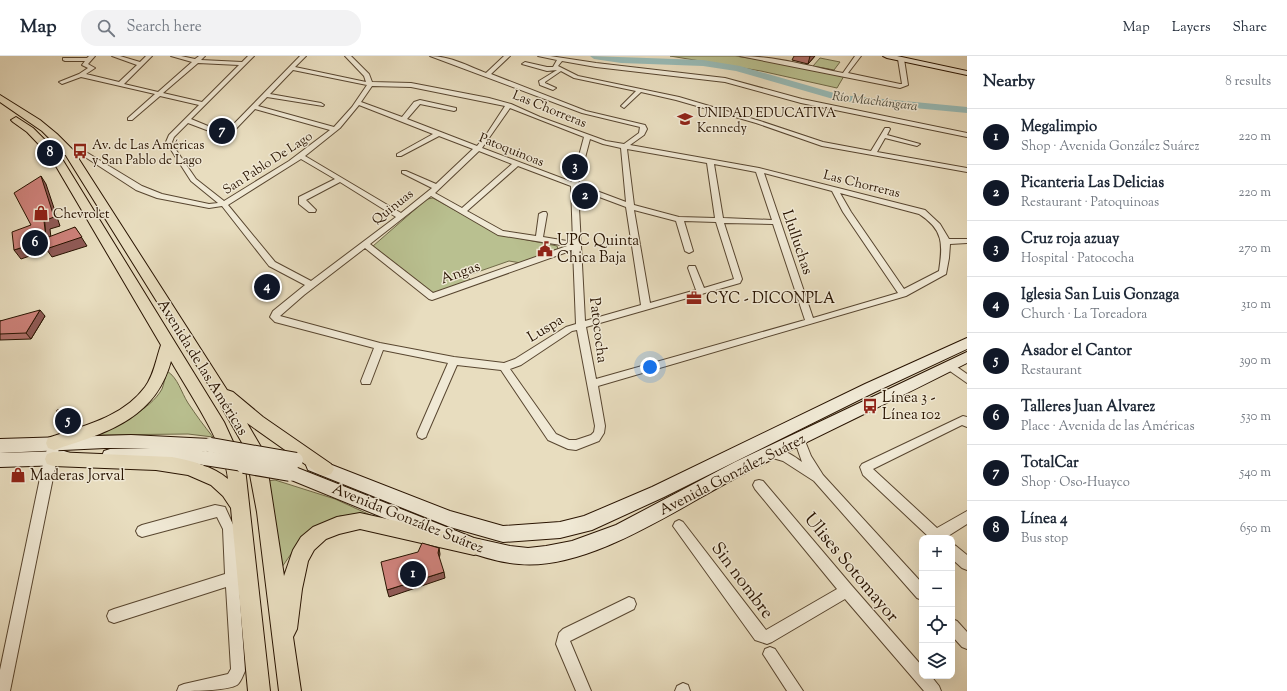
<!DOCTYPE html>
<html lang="en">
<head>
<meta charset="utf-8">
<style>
  :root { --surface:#fff; --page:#f2f2f3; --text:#1f2937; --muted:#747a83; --line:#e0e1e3; --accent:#111827 }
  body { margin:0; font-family:"Sorts Mill Goudy",serif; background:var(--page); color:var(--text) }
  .controls { position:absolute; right:12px; bottom:12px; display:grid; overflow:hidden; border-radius:8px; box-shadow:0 4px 16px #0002 }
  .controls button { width:36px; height:36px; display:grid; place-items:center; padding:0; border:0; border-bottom:1px solid var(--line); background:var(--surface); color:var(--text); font:20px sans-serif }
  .you { position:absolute; left:650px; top:311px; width:14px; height:14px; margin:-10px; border:3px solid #fff; border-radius:50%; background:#1a73e8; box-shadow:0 0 0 6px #1a73e833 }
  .badge { display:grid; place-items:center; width:26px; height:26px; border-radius:50%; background:var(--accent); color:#fff; font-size:13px; font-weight:700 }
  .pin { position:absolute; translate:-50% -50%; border:2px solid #fff; box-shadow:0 1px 4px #0006 }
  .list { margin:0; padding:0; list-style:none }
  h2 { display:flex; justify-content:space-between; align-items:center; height:52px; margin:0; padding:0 16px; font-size:17px }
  h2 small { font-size:13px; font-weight:400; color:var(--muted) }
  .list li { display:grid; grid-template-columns:26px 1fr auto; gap:12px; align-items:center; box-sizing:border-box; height:56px; padding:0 16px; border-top:1px solid var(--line) }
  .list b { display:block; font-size:15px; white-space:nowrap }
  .list p { margin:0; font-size:13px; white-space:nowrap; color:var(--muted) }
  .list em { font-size:13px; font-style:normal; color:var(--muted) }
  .icon { flex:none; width:22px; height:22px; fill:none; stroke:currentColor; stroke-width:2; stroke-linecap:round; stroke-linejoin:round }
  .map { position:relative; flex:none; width:967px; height:635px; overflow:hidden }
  header { display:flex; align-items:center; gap:24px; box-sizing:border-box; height:56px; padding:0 20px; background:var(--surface); border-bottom:1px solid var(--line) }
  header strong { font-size:19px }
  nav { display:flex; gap:22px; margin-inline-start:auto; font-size:14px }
  .search { width:280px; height:36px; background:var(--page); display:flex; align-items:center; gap:10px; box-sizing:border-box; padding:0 14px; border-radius:16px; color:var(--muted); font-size:15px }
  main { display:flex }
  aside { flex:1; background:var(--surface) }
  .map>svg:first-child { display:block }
</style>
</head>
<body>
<header>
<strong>Map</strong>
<div class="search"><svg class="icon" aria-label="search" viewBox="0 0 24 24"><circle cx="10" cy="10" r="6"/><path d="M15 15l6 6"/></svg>Search here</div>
<nav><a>Map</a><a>Layers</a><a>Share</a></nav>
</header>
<main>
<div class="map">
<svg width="967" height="635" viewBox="0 0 967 635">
  <rect width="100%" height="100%" fill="#e8ddbf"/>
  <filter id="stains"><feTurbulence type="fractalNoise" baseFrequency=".005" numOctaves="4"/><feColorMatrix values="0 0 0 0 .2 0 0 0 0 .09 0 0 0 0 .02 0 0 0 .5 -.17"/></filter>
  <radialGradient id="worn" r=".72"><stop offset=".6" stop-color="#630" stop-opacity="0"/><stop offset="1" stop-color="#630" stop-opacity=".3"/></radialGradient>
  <g fill="#b9c090" stroke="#706a48">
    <polygon points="670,0 735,0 789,8 844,20 837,32 761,15"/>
    <polygon points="820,2 840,6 834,14 813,10"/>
    <polygon points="433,142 498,178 557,190 558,193 521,207 509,205 466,220 471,224 433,237 373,190 427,143"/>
    <path d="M167,315c11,7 14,21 21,32 8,12 16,23 25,34l-25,-3 -95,1c21,-9 57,-24 69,-46 2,-5 3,-12 5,-18z"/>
    <polygon points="275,424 335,443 377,462 340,460 304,479 282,511 267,425"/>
  </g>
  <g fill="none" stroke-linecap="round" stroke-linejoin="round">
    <polygon fill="#98bbb7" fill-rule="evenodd" points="590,0 703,4 740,10 841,39 967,51 967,57 840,45 736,15 703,10 621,7 594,3"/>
    <g stroke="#584630" stroke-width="2">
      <g id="street">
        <path d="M89,0h6l-7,8 7,4 -9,6 33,8 18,-17 -25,-9h8l20,6 6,-6h6l-28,28 34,8 34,-30 -21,-6h10l14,3 4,-3h6l-4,4 41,2 6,-6h6l-63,63 34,14 75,-77h6l-11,11 71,15 -2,-6 -19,-20h6l18,18 3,8 39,1 78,15 22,6 29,13 66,24 18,3 15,-11 1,-6 -58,-14 -152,-57c20,0 38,10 56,17l18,-17h6l-19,18 95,37 59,14 2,4 -3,6 -14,10 129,23 166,42 15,14 9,15h18v4l-17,1 -1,14 -3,16 -40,22 -308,90 7,40 -1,7 -5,8 -23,9 -8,-1 -20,-9 -47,-70 -44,-5 -30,69 -1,3 -4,2 -4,-2 -1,-3 31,-71 -65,-13 -13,34h-8l-1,-3 13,-33 -99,-26 -5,-5 3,-6 32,-26 -36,-19 -47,-60 -13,2 -52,-10 -21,-8 -54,-35h-30v-2l17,-3 17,2 56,34 20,8 47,10 9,-1 -27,-22 -25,-39 3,-7 30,-30 -39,-9 -28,24h-4v-2l27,-24 -74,-17 -19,7 -3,-2 20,-8 9,-6 -6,-3 3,-4h-20l-2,-1v-2h24zM198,7l41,2 -37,37 -39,-9zM293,14l74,15 -15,22 -18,20 -76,-21 9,-9 56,9 1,-1 -3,-2 -51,-9zM372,30l39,1 94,19 -17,26 -11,14 -70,-27 13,-15 34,7 2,-1v-2l-36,-8 -6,2 -12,15 -41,-15zM359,49l74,29 -36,20v2h4l38,-20 34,13 -37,35 -30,-13h-4v2l30,15 -31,25 -96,-57 35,-28zM510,52l74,29 -12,45 -90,-34zM255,53l75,21 -41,31 -65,40 -28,-22 -22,-32 -2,-5 2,-5 14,-14 37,14 5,-2zM590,83l13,5 18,4 5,54 -48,-18zM627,93l80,14 8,55 -36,-1 -45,-12zM479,95l33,13 -50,44 -27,-15zM301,103l34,20 -36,18v7l10,8h6l1,-2 -10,-10 34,-18 56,35 -85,64 -36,-19 -47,-57zM714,108l42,8 16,48 -49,-2zM518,110l53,20 2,56 -30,-5 4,-23 -1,-2h-3l-4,2 -3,22 -33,-5 -36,-20zM764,117l68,18 11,21 55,81 -85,25zM578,133l48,18 15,98 -56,16zM840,137l79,21c25,16 24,30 20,57l-35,18 -53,-77zM431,140l67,39 69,11 -134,47 -63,-49zM634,154l42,11 9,30 4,2 4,-2 -9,-30 32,1 18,57 -30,9 -9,-22h-6l-1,2 8,22 -46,13zM724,167l49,1 32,96 -209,59 -10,-52 154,-44 2,-4zM365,192l64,51 3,1 141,-50 3,74 -10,3 -51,32 -11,4 -50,-6 -74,-14 -100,-27 24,-21zM577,274l18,96 -1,6 -3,3 -15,5h-7l-13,-6 -46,-65 11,-4 51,-34z"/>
        <polygon points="538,0 550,0 596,7 725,22 802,43 967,77 967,81 801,47 725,26 596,11 562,5 558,10 578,20 679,41 760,65 823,86 871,95 885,72 889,72 890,73 887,79 920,88 917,90 885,82 877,96 967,112 967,116 822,90 756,67 676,44 641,36 624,52 621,50 636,35 574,22 561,15 545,26 545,27 556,32 553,34 540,29 539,25 557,14 547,15 522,8 525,6 547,11 553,11 557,4"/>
        <path d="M740,0c35,0 69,10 103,17l12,-17h6l-13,17 52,11h2l-4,-25 3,-2 3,2 4,26 -8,3z"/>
        <polygon points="950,306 967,318 967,327 947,313 945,310 947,307"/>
        <polygon points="963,360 967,361 967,371 962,369 873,413 937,472 967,455 967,468 945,482 930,482 863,419 860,411 862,408"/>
        <path d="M799,378l4,2 8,20 12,19 99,108v17l-5,-2 -103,-117 -31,-20 -17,-5 -2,-3 2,-3c12,-5 27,5 36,12l-8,-23 1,-3z"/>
        <polygon points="54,382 58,384 60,387 10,635 0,635 0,614 44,403 50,384"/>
        <polygon points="759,424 763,425 852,530 922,610 922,620 931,620 939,630 941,635 924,635 845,543 772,586 767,588 755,584 673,470 675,466 679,464 683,466 766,574 837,533 755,433 753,429 755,425"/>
        <path d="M215,449l10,2 10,22 10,142c-2,4 -4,11 -8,14 -10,6 -47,6 -60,6l2,-5 5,-2 44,-10 3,-5 -5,-82 -112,36 -5,-2 -2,-5 2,-5 5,-2 111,-35 -2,-45 -6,-12 -75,20 -4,-2 -2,-4 2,-4 4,-2z"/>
        <polygon points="952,488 956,490 967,499 967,514 962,512 952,503"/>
        <polygon points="629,541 634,543 636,548 634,553 570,585 591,635 576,635 556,588 559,577 563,573"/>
        <polygon points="952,563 957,565 967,576 967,593 962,591 952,580"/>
        <polygon points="770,591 775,593 803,635 787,635 763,598 765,593"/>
        <polygon points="683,627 688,629 690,635 675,635 677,630"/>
      </g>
    </g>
    <g stroke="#281300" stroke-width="2">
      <g id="secondary">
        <polygon points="883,0 897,0 967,15 967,19 887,2"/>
        <polygon points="967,282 967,293 875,336 664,441 592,474 560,482 503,486 450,471 308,414 306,409 308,404 314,402 450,455 503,470 560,466 584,460 652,431 865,328"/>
        <path d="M967,296v11c-72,37 -146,71 -218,108 -64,32 -157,100 -230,93 -36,-3 -70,-20 -103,-33 -44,-18 -88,-36 -132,-54l-2,-5 2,-5 6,-2 184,73 36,8 18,2 18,-2 26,-5 44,-16 119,-63z"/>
        <polygon points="131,379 210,383 215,384 218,389 215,394 210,395 202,395 211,397 213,402 211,407 205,409 177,405 110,407 104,405 102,400 104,395 110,393 150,392 105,392 0,397 0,383"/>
        <polygon points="64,395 70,397 72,402 70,407 64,409 0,411 0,397"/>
      </g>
    </g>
    <g stroke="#281300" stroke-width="2">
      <g id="primary">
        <polygon points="0,39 40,64 57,78 73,94 227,334 233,336 263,361 331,408 334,413 331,418 325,420 319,418 247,367 261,391 267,410 284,520 293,494 301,481 313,471 337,461 360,457 481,484 483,490 481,496 474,499 360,473 339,478 326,483 314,494 308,505 302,533 297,573 293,581 301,635 279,635 257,456 245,392 212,334 65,98 42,75 0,46"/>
        <path d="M16,61l17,11 26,26 165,268 21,46 25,223h-22l-17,-183 -8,-12 -12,-11 -23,-10 -32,-5 -103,-4 -6,-2 -2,-5 2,-5 6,-2 119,5c20,4 41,9 56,22 -3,-35 -39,-86 -57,-118 -16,59 -66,72 -117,89l-6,-2 -2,-5 2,-5c34,-12 74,-20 97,-51 9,-12 11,-28 16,-42l-111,-189 -23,-24 -14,-10 -2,-2z"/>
      </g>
    </g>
    <use href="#street" fill="#f0e9d5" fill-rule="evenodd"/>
    <use href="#secondary" fill="#f0e9d5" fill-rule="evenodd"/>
    <use href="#primary" fill="#e8ddbf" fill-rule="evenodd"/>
    <g stroke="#281300" stroke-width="16" stroke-linecap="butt">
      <g id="secondary-bridge-far1">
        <polyline points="210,389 296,404"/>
        <polyline points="205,402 250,409"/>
      </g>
    </g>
    <g stroke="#281300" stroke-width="20" stroke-linecap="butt">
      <polyline id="secondary-bridge" points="244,408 290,416"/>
    </g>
    <use href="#secondary-bridge-far1" stroke="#f0e9d5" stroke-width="14"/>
    <use href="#secondary-bridge" stroke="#f0e9d5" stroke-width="18"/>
  </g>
  <g fill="#b1706a" stroke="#281300">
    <polygon points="794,0 815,0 808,8 792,4"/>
    <polygon points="45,260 31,283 0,284 0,265"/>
  </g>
  <g fill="#905b56" stroke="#281300">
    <polygon points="810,0 815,0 808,8"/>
    <polygon points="41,120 46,128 60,170 50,173 52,191 75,171 87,190 52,201 47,194 21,203 14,194 43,185 46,182"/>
    <polygon points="40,254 45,260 31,283 26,277"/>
    <polygon points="71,352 76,357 73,369 59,372 54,367"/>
    <polygon points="439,492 440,498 439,504 438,497"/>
    <polygon points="444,516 445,522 389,541 387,534"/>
  </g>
  <g fill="#ce827b" stroke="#281300">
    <polygon points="41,120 54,161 44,165 46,182 75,171 82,181 46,193 43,185 14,194 12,176 31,169 14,137"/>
    <polygon points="40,254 26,277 0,278 0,265"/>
    <polygon points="71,352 68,364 54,367 57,354"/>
    <polygon points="422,487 439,492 438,497 444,516 387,534 381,506 418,496"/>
  </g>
  <defs>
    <g id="school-bare" transform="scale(1.2)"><path d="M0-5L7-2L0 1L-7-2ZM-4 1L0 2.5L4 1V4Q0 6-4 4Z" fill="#8f2418" stroke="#f0e9d5" stroke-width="2.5" paint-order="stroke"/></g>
    <g id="bus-bare" transform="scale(1.2)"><path d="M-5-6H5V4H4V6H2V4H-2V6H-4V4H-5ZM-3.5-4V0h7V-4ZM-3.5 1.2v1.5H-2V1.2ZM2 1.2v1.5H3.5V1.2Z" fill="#8f2418" stroke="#f0e9d5" stroke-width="2.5" paint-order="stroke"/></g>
    <g id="shop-bare" transform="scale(1.2)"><path d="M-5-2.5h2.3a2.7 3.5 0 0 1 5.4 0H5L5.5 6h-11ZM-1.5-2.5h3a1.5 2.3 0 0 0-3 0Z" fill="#8f2418" stroke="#f0e9d5" stroke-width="2.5" paint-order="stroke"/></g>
    <g id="civic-bare" transform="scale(1.2)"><path d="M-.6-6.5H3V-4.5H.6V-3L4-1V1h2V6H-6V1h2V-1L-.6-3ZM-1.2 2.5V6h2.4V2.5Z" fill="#8f2418" stroke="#f0e9d5" stroke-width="2.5" paint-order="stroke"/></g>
    <g id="office-bare" transform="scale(1.2)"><path d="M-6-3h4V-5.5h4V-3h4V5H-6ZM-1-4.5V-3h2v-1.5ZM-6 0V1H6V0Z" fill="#8f2418" stroke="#f0e9d5" stroke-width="2.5" paint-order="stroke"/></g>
  </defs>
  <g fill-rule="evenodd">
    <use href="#school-bare" x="685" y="63"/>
    <use href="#bus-bare" x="80" y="95"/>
    <use href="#shop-bare" x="41" y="157"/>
    <use href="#civic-bare" x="545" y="193"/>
    <use href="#office-bare" x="694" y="242"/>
    <use href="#bus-bare" x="870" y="350"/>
    <use href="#shop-bare" x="18" y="419"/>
  </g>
  <g text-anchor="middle" stroke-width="3" stroke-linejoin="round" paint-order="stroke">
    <g font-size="13" font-style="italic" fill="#4f4e40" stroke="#f0e9d5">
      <text transform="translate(875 44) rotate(7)" y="5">Río Machángara</text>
    </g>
    <g font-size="13" fill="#281300" stroke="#f0e9d5">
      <text transform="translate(550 52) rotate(22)" y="5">Las Chorreras</text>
      <text transform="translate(512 93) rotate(22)" y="5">Patoquinoas</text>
      <text transform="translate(267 106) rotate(-33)" y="5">San Pablo De Lago</text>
      <text transform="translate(862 127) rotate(14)" y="5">Las Chorreras</text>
      <text transform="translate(392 150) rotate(-38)" y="5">Quinuas</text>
    </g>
    <g font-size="13" fill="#281300" stroke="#f0e9d5" text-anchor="start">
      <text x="697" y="61">UNIDAD EDUCATIVA<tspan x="697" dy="15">Kennedy</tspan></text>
      <text x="92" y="93">Av. de Las Américas<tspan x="92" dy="15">y San Pablo de Lago</tspan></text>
      <text x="53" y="162">Chevrolet</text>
    </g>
    <g font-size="15" fill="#281300" stroke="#f0e9d5" text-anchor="start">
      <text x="557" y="189">UPC Quinta<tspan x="557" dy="17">Chica Baja</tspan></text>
      <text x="706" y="247">CYC - DICONPLA</text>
      <text x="882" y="346">Línea 3 -<tspan x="882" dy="17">Línea 102</tspan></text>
      <text x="30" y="424">Maderas Jorval</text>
    </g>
    <g font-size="15" fill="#281300" stroke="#f0e9d5">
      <text transform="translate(798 186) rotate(71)" y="5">Llulluchas</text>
      <text transform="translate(460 216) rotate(-20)" y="5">Angas</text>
      <text transform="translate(545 272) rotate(-31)" y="5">Luspa</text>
      <text transform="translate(599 274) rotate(83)" y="5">Patococha</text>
      <text transform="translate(203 311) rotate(58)" y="5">Avenida de las Américas</text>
      <text transform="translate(732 418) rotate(-27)" y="5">Avenida González Suárez</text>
      <text transform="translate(408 462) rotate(22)" y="5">Avenida González Suárez</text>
    </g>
    <g font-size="18" fill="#281300" stroke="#f0e9d5">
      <text transform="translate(852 511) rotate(50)" y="6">Ulises Sotomayor</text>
      <text transform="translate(743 524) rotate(53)" y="6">Sin nombre</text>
    </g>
  </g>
  <rect width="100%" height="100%" filter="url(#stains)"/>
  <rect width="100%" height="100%" fill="url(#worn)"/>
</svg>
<div class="controls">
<button>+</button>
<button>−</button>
<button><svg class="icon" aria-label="locate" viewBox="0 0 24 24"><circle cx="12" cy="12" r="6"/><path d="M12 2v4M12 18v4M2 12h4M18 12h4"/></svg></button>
<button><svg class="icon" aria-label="layers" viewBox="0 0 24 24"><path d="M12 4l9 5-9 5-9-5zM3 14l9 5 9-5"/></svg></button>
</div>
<div class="you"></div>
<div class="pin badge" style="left:413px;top:518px">1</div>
<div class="pin badge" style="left:585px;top:140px">2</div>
<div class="pin badge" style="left:575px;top:111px">3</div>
<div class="pin badge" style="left:267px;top:231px">4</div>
<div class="pin badge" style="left:68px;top:365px">5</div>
<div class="pin badge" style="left:35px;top:187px">6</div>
<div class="pin badge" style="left:222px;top:75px">7</div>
<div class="pin badge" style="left:50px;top:97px">8</div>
</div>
<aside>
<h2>Nearby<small>8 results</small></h2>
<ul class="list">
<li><span class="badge">1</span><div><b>Megalimpio</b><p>Shop · Avenida González Suárez</p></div><em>220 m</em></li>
<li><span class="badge">2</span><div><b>Picanteria Las Delicias</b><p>Restaurant · Patoquinoas</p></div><em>220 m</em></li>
<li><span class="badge">3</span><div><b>Cruz roja azuay</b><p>Hospital · Patococha</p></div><em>270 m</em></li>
<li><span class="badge">4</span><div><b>Iglesia San Luis Gonzaga</b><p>Church · La Toreadora</p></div><em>310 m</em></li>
<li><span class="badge">5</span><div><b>Asador el Cantor</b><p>Restaurant</p></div><em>390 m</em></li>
<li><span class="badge">6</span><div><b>Talleres Juan Alvarez</b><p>Place · Avenida de las Américas</p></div><em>530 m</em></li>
<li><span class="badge">7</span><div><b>TotalCar</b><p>Shop · Oso-Huayco</p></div><em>540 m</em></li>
<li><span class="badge">8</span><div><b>Línea 4</b><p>Bus stop</p></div><em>650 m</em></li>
</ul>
</aside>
</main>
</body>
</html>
